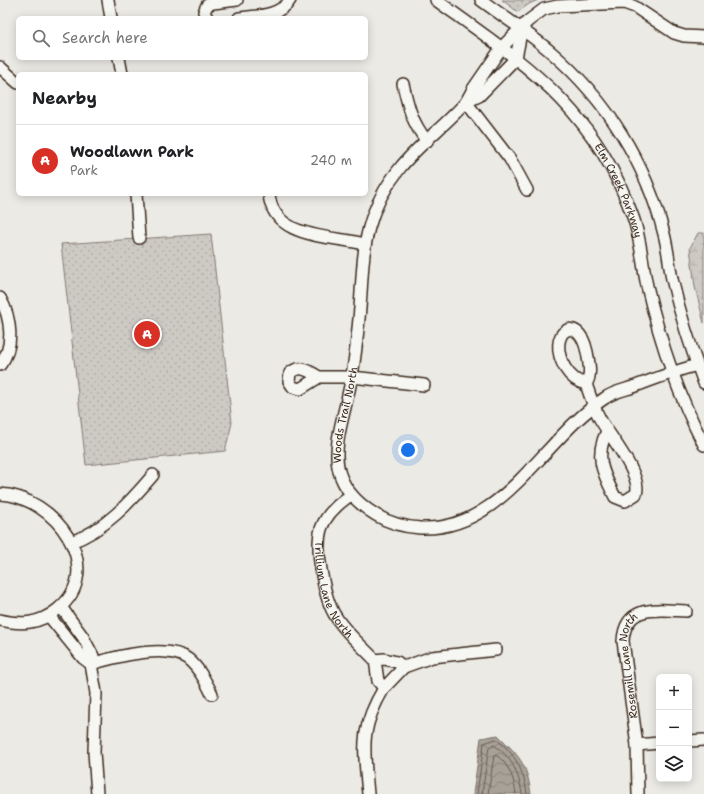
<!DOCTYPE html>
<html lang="en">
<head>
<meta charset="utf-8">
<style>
  :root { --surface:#fff; --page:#f2f2f2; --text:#202124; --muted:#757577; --line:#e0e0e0; --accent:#d93025 }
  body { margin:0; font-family:"Shantell Sans",sans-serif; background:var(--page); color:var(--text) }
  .controls { position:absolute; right:12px; bottom:12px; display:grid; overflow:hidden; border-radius:6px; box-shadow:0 2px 10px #0003 }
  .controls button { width:36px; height:36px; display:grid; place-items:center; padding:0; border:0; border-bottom:1px solid var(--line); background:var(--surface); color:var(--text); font:20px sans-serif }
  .you { position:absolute; left:408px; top:450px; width:14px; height:14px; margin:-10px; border:3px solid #fff; border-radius:50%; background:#1a73e8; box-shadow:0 0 0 6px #1a73e833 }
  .badge { display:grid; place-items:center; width:26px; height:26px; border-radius:50%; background:var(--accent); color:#fff; font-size:13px; font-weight:700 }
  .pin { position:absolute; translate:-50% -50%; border:2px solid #fff; box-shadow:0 1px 4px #0006 }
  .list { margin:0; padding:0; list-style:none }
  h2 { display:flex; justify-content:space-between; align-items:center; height:52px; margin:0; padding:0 16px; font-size:17px }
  h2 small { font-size:13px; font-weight:400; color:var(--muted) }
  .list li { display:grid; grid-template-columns:26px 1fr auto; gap:12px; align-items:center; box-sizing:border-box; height:72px; padding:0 16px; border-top:1px solid var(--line) }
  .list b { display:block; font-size:15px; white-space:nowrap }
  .list p { margin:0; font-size:13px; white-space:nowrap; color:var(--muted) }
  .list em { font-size:13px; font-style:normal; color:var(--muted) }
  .icon { flex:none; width:22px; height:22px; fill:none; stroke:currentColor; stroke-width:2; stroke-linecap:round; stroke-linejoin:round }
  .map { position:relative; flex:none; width:704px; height:794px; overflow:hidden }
  .search { position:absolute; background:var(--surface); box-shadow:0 2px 10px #0003; left:16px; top:16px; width:352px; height:44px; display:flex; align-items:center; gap:10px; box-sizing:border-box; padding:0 14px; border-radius:6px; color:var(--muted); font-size:15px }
  .panel { position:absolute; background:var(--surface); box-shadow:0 2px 10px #0003; left:16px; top:72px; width:352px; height:124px; border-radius:6px }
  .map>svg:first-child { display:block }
</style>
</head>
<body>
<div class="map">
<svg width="704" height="794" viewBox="0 0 704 794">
  <defs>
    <pattern id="wetland-marsh" width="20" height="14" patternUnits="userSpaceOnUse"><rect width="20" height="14" fill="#cdcac4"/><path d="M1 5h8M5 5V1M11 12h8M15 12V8" fill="none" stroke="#b1aea8"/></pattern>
    <pattern id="park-dots" width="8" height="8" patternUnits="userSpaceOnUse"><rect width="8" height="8" fill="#cdcac4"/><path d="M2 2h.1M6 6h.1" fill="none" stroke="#b1aea8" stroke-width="1.8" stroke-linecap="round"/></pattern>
    <pattern id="water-waves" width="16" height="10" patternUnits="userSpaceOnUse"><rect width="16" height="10" fill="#a8a198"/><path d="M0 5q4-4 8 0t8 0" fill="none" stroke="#8a837b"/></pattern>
  </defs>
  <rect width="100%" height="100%" fill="#ebeae5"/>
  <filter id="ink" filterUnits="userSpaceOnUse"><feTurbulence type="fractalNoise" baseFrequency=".025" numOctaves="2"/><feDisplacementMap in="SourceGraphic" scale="8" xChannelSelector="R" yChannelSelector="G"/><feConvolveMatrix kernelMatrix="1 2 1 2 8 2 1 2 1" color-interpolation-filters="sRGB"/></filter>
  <g filter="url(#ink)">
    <polygon fill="url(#wetland-marsh)" stroke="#847a71" points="698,233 704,233 704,323 695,287 690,248"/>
    <g fill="url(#park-dots)" stroke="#847a71">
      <polygon points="502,0 538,0 529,4 518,12"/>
      <polygon points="211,234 232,423 225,451 86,465 61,244"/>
    </g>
    <path fill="url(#water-waves)" stroke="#7c7167" d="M498,735c21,21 29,28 33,59h-58l8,-56z"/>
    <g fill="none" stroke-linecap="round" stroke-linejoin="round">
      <g stroke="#675a4f" stroke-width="1">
        <path d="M477,794l7,-51 12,-4c19,14 28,32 31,55"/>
        <path d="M482,794l7,-47 5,-2c18,12 25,29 28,49"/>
        <path d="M488,794l6,-38 2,-1c13,9 18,23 20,39"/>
      </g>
      <g stroke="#3b2a1e" stroke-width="14">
        <g id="minor">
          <polyline points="108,0 111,18"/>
          <path id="s1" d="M436,0c90,65 158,107 197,217 8,22 9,46 14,69 13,55 31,109 57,159"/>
          <path d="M481,0c23,17 48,33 70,52 56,48 95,111 113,182 4,15 5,30 8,45 8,35 19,70 32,104"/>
          <polyline points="207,18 204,12 207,5 213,3 237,0"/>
          <path d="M239,18c16,-2 42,-2 51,-18"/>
          <polyline points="119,58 122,74"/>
          <polyline points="0,67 18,83"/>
          <path d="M403,84c5,22 9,39 24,57"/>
          <polyline points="466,102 510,159 527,190"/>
          <polyline points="466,102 479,96 516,58 522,28"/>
          <polyline points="136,194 139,238"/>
          <path d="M269,194c4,45 60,41 95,50"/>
          <path d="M0,298c11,19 15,49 0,67"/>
          <path id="s2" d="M697,365c-22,6 -43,14 -64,22 -9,3 -20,5 -28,11 -62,40 -102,134 -185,130 -15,-1 -31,-5 -44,-13 -63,-39 -33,-83 -24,-140 4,-22 6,-45 8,-67 4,-57 2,-92 40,-140 19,-24 45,-42 66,-66l7,-13 29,-42 26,-26 16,-12 14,-3 66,-3 11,4 39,26 10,3 20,1"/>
          <path d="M319,377c-10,-6 -19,-13 -29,-4l-1,8 4,6 7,2 19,-12h33l72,8"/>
          <path d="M586,384c6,-9 3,-21 1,-32 -9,-42 -42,-19 -22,16 5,8 11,14 21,16 4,12 8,24 14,35 9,16 43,57 36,75l-11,7 -10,-4c-12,-24 -21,-40 -8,-66"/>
          <path d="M0,494c54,2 109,75 57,116 -18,14 -35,15 -57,10"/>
          <path id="s3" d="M351,495c-12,8 -25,19 -30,34 -6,21 3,70 15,88 10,16 26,29 39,43"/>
          <path d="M71,542c33,-11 60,-41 82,-67"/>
          <polyline points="61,607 83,637 93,656 91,664 96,693 94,752 97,794"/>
          <polyline points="49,616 83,658 91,664"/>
          <polygon points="384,659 397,662 404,667 384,688 378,681 375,660"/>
          <path d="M91,664c24,-7 76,-21 97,-5 11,9 18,23 24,35"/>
          <polyline points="404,667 432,657 496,650"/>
          <polyline points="689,741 704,740"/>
          <polyline points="637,745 659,743"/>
          <path d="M368,794c-4,-47 -9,-64 16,-106"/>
          <path id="s4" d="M638,794l-1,-49 -14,-104c2,-38 36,-31 63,-30"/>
        </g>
      </g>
      <use href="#minor" stroke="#f6f6f2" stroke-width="11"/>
    </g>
  </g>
  <g text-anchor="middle" stroke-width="4" stroke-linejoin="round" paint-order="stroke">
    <g font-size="11" fill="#3b2a1e" stroke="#f6f6f2">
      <text dy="4" stroke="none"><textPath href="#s1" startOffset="269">Elm Creek Parkway</textPath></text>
      <text dy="4" stroke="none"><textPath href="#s2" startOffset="493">Woods Trail North</textPath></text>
      <text dy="4" stroke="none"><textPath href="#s3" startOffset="110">Trillium Lane North</textPath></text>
      <text dy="4" stroke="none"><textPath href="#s4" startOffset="130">Rosemill Lane North</textPath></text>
    </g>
  </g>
</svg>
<div class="controls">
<button>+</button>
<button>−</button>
<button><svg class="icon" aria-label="layers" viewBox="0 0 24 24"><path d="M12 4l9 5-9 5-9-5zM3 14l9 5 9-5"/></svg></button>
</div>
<div class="you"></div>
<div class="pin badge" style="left:147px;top:334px">A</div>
<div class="search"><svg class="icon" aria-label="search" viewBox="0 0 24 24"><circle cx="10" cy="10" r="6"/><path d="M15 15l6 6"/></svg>Search here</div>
<section class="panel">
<h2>Nearby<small></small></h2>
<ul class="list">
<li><span class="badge">A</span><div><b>Woodlawn Park</b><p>Park</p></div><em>240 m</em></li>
</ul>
</section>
</div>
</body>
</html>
